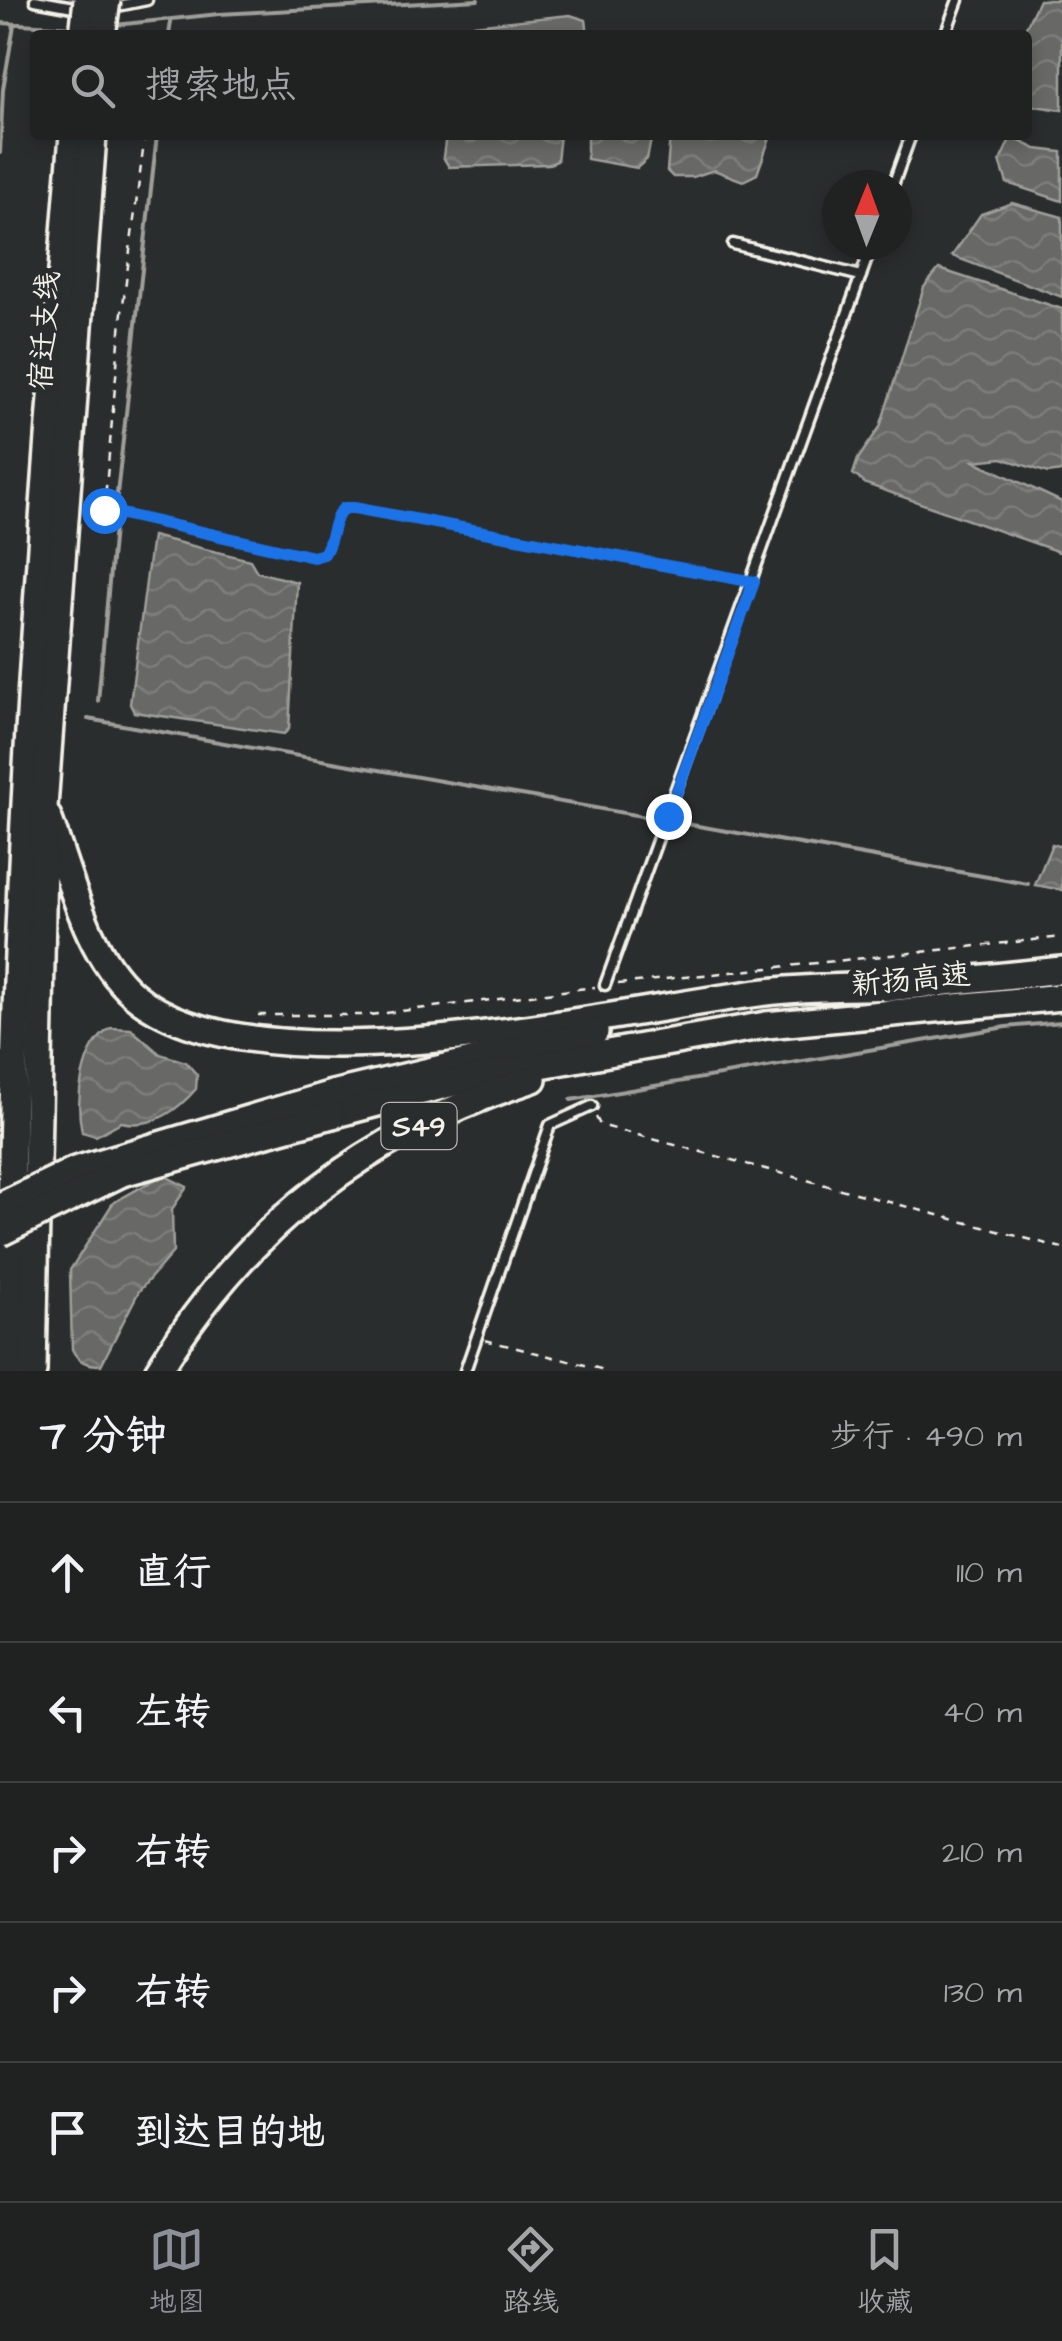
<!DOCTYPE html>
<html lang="zh">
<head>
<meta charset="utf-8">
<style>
  :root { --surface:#202222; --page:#282a2a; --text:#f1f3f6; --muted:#a2a4a5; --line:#3d3f40; --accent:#8c9099 }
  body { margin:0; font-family:"Architects Daughter","LXGW WenKai TC",sans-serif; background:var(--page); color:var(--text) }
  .compass { position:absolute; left:822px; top:170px; width:90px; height:90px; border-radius:50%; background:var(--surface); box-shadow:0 5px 15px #0003; rotate:1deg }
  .stop { position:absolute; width:30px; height:30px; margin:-22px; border:8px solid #1a73e8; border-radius:50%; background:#fff }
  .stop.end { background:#1a73e8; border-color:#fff; box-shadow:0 2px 10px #0008 }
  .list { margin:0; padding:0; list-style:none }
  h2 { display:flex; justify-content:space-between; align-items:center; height:130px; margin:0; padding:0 40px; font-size:42px }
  h2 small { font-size:32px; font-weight:400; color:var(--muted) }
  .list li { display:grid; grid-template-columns:65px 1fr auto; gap:30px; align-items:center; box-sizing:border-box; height:140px; padding:0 40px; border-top:2px solid var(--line) }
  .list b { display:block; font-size:38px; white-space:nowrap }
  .list em { font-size:32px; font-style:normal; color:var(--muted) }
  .icon { flex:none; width:55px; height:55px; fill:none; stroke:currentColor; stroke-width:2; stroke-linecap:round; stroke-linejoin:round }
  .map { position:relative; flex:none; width:1062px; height:1371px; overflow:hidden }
  .search { position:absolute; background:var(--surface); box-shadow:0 5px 15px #0003; left:30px; right:30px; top:30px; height:110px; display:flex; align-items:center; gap:25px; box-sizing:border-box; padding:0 35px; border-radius:10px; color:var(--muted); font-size:38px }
  .sheet { height:830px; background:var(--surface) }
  nav { display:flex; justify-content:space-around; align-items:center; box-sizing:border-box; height:140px; border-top:2px solid var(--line); background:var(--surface); font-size:28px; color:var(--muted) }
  nav a { display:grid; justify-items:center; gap:5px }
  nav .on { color:var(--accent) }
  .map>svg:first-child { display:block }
</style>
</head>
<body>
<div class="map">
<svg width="1062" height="1371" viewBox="0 0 1062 1371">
  <defs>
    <pattern id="water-waves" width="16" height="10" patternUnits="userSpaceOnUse" patternTransform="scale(2.5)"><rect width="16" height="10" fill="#676866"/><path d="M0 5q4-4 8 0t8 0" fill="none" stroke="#7d7e7c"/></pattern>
  </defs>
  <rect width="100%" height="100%" fill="#2a2d2e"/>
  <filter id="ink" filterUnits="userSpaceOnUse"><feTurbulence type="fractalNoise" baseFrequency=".01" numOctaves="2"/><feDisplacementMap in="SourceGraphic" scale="20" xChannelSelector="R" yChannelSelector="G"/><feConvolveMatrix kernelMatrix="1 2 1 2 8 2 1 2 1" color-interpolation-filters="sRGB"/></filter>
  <g filter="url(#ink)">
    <g fill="url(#water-waves)" stroke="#9f9f9a" stroke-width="2.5">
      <polygon points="1039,0 1062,0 1062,110 1027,105 1027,35 1022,35"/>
      <polygon points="570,15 586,20 588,35 435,35 445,28"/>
      <polygon points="446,135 560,135 557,161 549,164 449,167 443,157"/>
      <polygon points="587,135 652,135 647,159 637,168 587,159"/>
      <polygon points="670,135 771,135 757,174 743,181 714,170 693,177 673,177 667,171"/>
      <polygon points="1011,137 1036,149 1062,152 1062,201 1007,183 1000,161"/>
      <polygon points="1012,203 1062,217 1062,297 952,256 981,214"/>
      <polygon points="939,269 1062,309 1062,471 1048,473 1002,458 974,461 1062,502 1062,553 866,484 853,474 858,459 880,427 924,287"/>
      <polygon points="152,536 250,560 257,572 297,582 289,729 284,734 134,712 130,704"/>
      <polygon points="1052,844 1062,847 1062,890 1035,885"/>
      <path d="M111,1028l20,1 29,25 26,8 11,13 -1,14c-19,22 -44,40 -75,33l-25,14 -14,-4c-7,-32 -1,-86 29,-104z"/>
      <path d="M163,1175l24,12 -15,22 1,43 -34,39 -38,74c-14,0 -23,-3 -29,-16l-2,-79 43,-67z"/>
    </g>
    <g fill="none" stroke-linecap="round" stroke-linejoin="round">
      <g stroke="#9f9f9a" stroke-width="4">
        <polyline points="0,23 75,27"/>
        <polyline points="115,25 219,14 478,0"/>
        <polyline points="169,35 171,22"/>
        <polyline points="0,153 3,89 14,25"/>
        <polyline points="116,503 157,135"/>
        <polyline points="98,701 115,517"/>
        <polyline points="88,719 1028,884"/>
        <polyline points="571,1100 1006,1027 1062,1022"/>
      </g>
      <g stroke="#f4f1e8" stroke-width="15">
        <g id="service">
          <polyline points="35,0 79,8"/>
          <polyline points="113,7 147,0"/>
          <polyline points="945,35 958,0"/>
          <polyline points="893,185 911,135"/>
          <polyline points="733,244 861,276"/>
          <polyline points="605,985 872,245"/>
          <polyline points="465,1371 550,1125 592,1106"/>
        </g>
      </g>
      <g stroke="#f4f1e8" stroke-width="32">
        <g id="motorway">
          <path d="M48,817c22,58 37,135 85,177 120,103 477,18 625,-1 48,-6 96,-6 144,-7"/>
          <polyline points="887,988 1062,970"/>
          <polyline points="332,1094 595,1032"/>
          <polyline points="332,1115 484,1075 766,1025 1062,997"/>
          <path d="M11,1371c-4,-412 28,-825 62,-1236"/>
          <polyline points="33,1371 44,807 93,135"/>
          <path d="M158,1371c90,-148 210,-238 375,-292"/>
        </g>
      </g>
      <g stroke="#f4f1e8" stroke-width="2.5" stroke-dasharray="8 8" stroke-linecap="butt">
        <path d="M145,135l-24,185 -17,190 209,47 11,-3c10,-15 7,-34 20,-46l10,1 388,70"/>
        <polyline points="618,984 1062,937"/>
        <polyline points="258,1015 370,1015 595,987"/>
        <polyline points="596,1117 600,1125 1062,1248"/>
        <polyline points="485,1340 609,1371"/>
      </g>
      <use href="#service" stroke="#2a2d2e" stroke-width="8"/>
      <use href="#motorway" stroke="#2a2d2e" stroke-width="25"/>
      <g stroke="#f4f1e8" stroke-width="32" stroke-linecap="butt">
        <g id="motorway-bridge">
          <polyline points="83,35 87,0"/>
          <polyline points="102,35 107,0"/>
          <polyline points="0,1206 75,1170 332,1094"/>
          <polyline points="0,1233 122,1173 332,1115"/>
        </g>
      </g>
      <use href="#motorway-bridge" stroke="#2a2d2e" stroke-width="25"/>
    </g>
  </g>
  <g fill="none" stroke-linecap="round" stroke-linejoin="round" filter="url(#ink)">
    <path stroke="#1a73e8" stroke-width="12" d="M104,510l209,47 11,-3c10,-15 7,-34 20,-46h10l400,74 -86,234"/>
  </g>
  <g text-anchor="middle" stroke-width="10" stroke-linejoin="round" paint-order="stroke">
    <rect fill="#2a2d2e" stroke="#b7b6b0" stroke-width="2.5" x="381.5" y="1103" width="75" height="46" rx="8"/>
    <g font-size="28" font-weight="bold" fill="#f4f1e8">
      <text x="419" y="1136">S49</text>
    </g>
    <g font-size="30" fill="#f4f1e8" stroke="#2a2d2e">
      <text transform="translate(44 331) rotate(-86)" y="10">宿迁支线</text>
      <text transform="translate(911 979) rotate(-5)" y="10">新扬高速</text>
    </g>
  </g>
</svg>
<svg class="compass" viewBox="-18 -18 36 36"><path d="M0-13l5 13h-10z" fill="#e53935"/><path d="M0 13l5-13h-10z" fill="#a2a4a5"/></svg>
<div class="stop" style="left:104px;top:510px"></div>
<div class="stop end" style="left:668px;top:816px"></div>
<div class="search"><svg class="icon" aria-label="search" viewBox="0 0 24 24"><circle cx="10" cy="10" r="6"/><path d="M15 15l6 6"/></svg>搜索地点</div>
</div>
<section class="sheet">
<h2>7 分钟<small>步行 · 490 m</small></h2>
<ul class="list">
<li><svg class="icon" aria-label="ahead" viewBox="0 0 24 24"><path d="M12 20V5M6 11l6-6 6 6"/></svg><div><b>直行</b></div><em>110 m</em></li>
<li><svg class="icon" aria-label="left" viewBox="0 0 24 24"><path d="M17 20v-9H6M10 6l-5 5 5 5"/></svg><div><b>左转</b></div><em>40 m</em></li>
<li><svg class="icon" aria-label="right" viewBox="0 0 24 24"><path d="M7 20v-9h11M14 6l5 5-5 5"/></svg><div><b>右转</b></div><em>210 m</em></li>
<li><svg class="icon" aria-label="right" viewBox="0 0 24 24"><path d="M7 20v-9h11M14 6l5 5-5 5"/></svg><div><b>右转</b></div><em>130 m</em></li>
<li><svg class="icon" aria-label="arrive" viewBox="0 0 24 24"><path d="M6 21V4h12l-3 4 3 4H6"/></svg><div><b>到达目的地</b></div></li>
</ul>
</section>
<nav>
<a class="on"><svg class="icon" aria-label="map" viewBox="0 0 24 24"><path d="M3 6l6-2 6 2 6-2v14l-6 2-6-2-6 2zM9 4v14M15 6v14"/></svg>地图</a>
<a><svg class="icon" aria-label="directions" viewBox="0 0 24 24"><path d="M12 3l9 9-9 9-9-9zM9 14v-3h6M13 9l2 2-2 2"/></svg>路线</a>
<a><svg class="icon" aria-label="saved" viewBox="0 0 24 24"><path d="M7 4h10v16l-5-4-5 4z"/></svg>收藏</a>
</nav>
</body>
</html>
